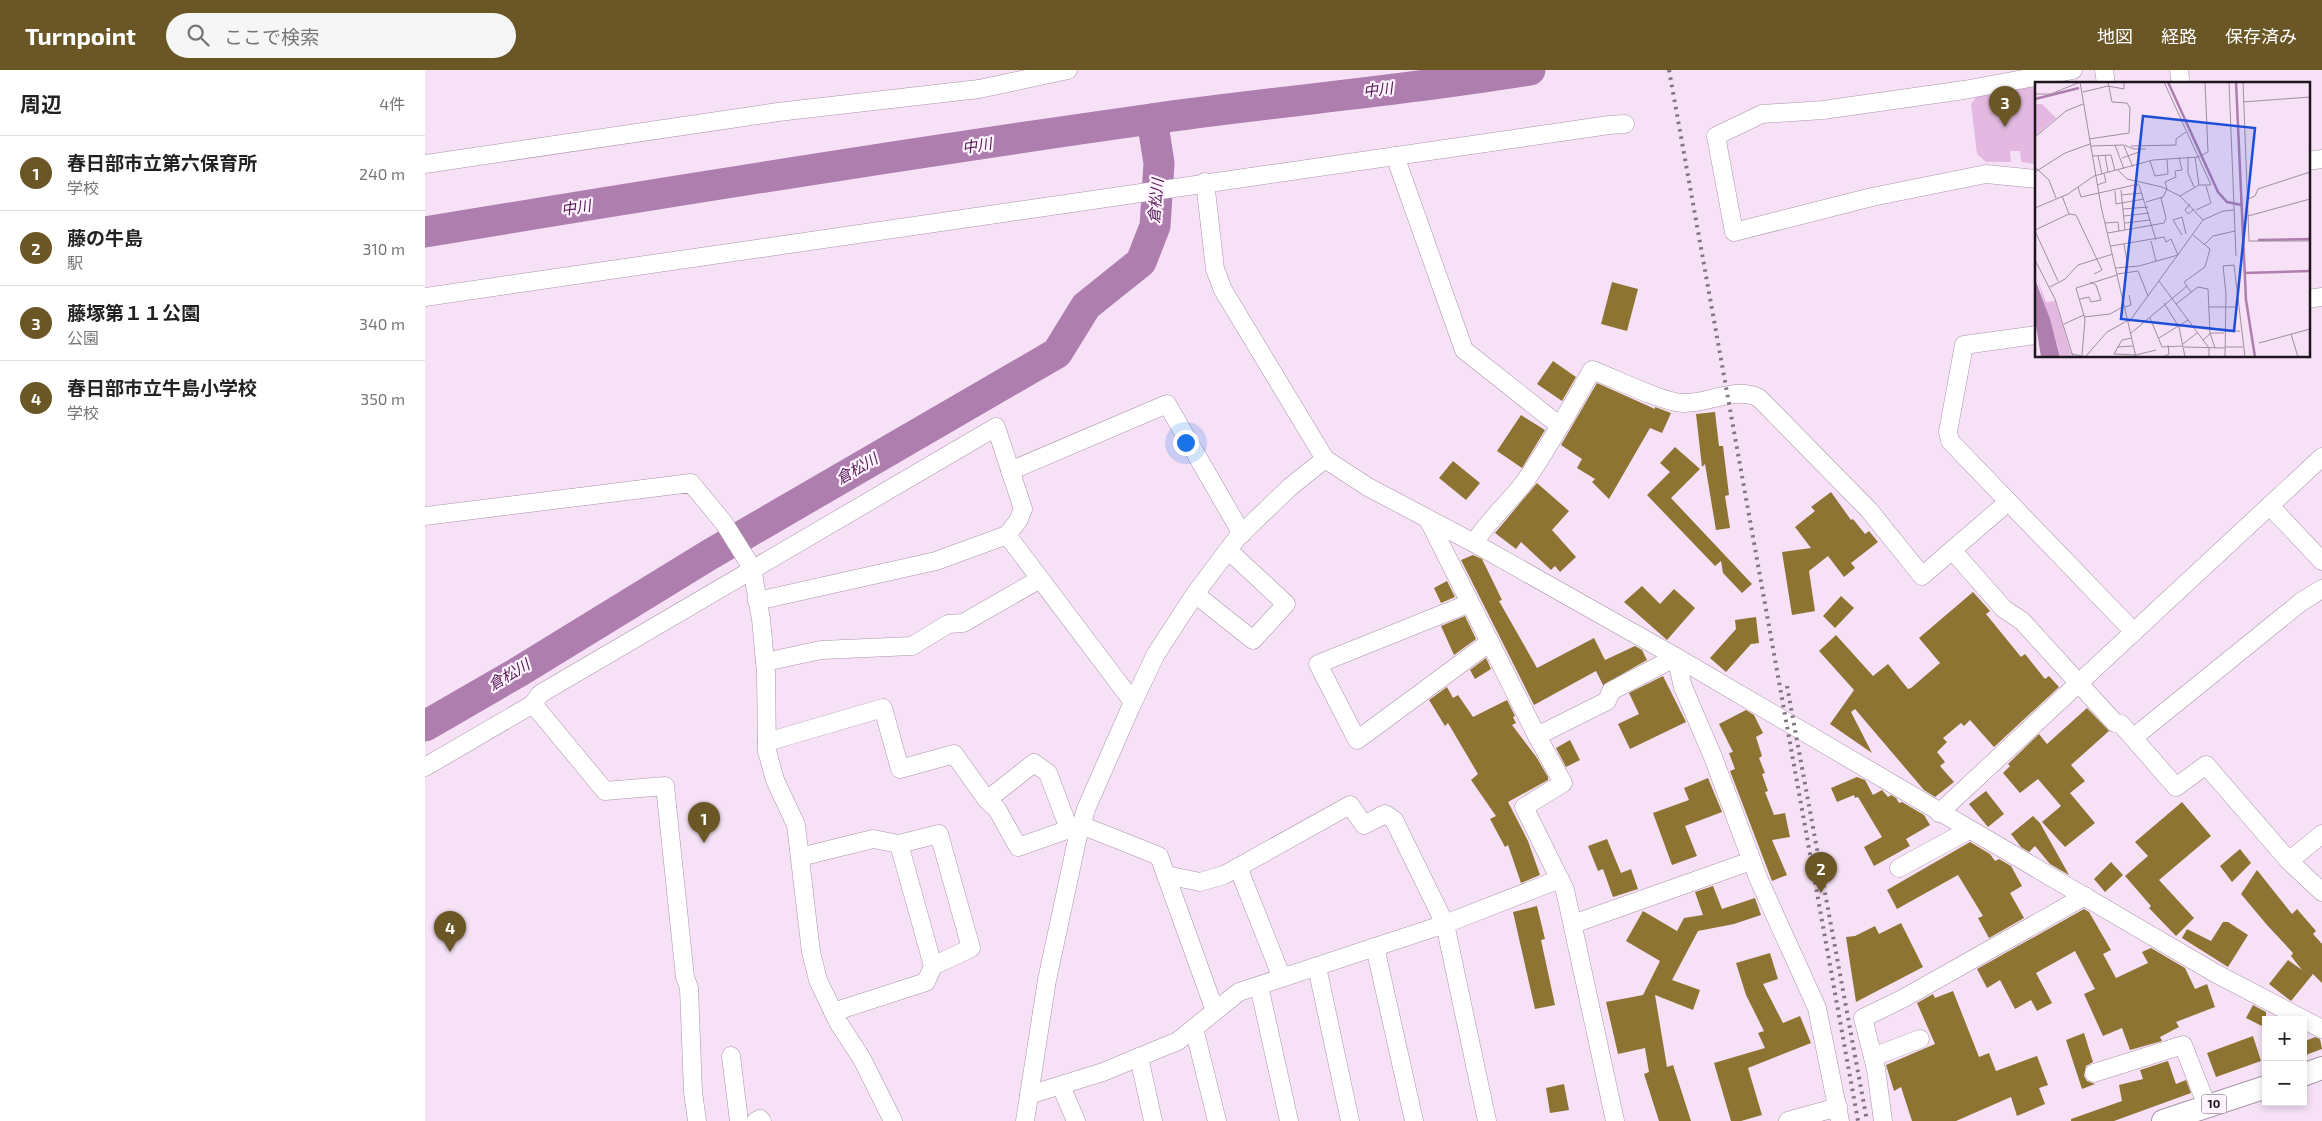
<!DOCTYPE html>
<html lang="ja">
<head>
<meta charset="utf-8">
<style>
  :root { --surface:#fff; --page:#f6f6f6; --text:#222; --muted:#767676; --line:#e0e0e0; --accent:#6b5726 }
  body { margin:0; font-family:"Exo 2","Noto Sans JP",sans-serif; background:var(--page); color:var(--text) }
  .controls { position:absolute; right:15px; bottom:15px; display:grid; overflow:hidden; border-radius:0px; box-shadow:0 2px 8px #0003 }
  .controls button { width:45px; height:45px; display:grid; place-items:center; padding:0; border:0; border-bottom:1px solid var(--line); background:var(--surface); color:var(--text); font:25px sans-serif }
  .you { position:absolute; left:760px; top:372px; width:18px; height:18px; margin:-12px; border:4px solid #fff; border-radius:50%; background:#1a73e8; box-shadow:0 0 0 8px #1a73e833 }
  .badge { display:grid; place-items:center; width:32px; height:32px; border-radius:50%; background:var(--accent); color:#fff; font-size:16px; font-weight:700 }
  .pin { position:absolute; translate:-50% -41px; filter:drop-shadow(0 1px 2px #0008) }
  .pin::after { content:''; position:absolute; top:26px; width:18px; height:15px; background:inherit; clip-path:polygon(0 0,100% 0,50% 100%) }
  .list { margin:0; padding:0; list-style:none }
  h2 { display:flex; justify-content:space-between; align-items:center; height:65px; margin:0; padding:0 20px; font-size:21px }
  h2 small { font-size:16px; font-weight:400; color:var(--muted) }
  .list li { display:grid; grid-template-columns:32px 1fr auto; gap:15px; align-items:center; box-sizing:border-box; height:75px; padding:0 20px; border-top:1px solid var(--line) }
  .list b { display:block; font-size:19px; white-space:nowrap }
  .list p { margin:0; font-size:16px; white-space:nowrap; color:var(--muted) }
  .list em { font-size:16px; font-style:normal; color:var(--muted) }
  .icon { flex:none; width:28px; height:28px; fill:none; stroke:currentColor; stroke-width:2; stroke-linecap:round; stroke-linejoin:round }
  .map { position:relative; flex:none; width:1897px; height:1051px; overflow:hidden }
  header { display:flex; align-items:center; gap:30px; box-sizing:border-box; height:70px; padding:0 25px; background:var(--accent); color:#fff }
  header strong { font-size:24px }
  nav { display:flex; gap:28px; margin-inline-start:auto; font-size:18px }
  .search { width:350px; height:45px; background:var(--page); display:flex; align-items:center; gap:12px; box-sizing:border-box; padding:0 18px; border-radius:28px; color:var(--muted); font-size:19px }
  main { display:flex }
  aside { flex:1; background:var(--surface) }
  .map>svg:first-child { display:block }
</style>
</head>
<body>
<header>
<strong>Turnpoint</strong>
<div class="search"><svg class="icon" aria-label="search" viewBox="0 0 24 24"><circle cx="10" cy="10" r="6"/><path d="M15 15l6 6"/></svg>ここで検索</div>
<nav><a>地図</a><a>経路</a><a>保存済み</a></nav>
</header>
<main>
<aside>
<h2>周辺<small>4件</small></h2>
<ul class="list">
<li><span class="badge">1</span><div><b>春日部市立第六保育所</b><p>学校</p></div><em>240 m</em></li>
<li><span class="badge">2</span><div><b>藤の牛島</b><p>駅</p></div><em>310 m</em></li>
<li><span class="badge">3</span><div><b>藤塚第１１公園</b><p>公園</p></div><em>340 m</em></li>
<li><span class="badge">4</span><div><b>春日部市立牛島小学校</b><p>学校</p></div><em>350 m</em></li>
</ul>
</aside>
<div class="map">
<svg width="1897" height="1051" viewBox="0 0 1897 1051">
  <rect width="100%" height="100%" fill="#f7e1f7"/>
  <polygon fill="#e3b9e2" points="1611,14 1611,94 1596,92 1595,81 1585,81 1586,92 1561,92 1552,84 1546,34 1553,25"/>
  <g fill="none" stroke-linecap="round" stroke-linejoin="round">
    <polyline stroke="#825e82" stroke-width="5" points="1048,0 1049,9"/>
    <g stroke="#ae7eae" stroke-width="31">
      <path d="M0,162c242,-40 484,-79 726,-113 126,-18 253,-28 379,-49"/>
      <polyline points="0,656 95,601 284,485 632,283 661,236 716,192 730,156 734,93 727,49"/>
    </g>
  </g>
  <g fill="#8e7433">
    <polygon points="1187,212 1213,219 1202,261 1176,254"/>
    <polygon points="1128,291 1151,307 1137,331 1112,314"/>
    <polygon points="1172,313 1230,339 1230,337 1246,343 1237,363 1225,358 1184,429 1167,412 1170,409 1152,398 1157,389 1136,375"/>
    <polygon points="1290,342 1294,376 1298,376 1304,425 1300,426 1305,458 1291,460 1280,394 1277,397 1271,344"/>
    <polygon points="1096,345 1120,360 1097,398 1072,381"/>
    <polygon points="1250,377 1275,399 1246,428 1327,514 1317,523 1298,503 1296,491 1290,496 1222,425 1245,402 1235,393"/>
    <polygon points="1028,391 1055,413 1041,430 1014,408"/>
    <polygon points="1112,413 1144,441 1127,460 1151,487 1135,502 1130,496 1126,500 1096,472 1091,479 1070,463"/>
    <polygon points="1406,422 1426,450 1428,449 1440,464 1444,461 1453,472 1426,493 1430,498 1419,507 1403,486 1384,501 1390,541 1367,545 1357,482 1386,478 1370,457 1390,441 1386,437"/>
    <polygon points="1048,485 1057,489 1077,530 1074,531 1112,598 1169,568 1180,590 1210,576 1217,580 1222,590 1178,615 1171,601 1109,635 1036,490"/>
    <polygon points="1022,511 1030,527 1016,533 1009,518"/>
    <polygon points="1217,516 1235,534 1249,519 1270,538 1242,570 1199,532"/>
    <polygon points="1548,522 1565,541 1561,544 1596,587 1600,584 1620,609 1624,606 1634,617 1569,677 1545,650 1539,656 1536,653 1518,668 1522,672 1512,682 1520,692 1515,696 1529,712 1510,727 1499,720 1430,639 1426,642 1447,683 1405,654 1429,620 1394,581 1411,565 1448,606 1463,594 1483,619 1486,618 1515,593 1494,568"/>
    <polygon points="1416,526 1429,538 1410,558 1398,546"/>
    <polygon points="1040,546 1051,569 1029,585 1016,556"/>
    <polygon points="1331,547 1334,573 1326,574 1301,602 1285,588 1311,559 1310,550"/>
    <polygon points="1061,588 1066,599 1050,609 1045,600"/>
    <polygon points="1238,606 1261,652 1205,679 1193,654 1214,644 1204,623"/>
    <polygon points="1022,617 1028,628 1033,625 1048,647 1082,630 1090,646 1088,647 1091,653 1087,655 1112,688 1123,707 1123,710 1083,732 1103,771 1115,805 1096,813 1083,775 1080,777 1065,749 1071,746 1046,710 1053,704 1023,653 1020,656 1004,630"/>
    <polygon points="1662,638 1684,661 1646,695 1660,711 1645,723 1670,753 1640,777 1617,752 1636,736 1613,709 1595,723 1578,703 1585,696 1583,694 1614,664 1622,674"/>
    <polygon points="1321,640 1329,645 1338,663 1331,667 1337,686 1334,688 1340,703 1337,704 1343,721 1340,722 1349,745 1360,743 1365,767 1347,770 1362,805 1347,811 1305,701 1310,699 1304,683 1308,682 1294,654"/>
    <polygon points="1145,670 1155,690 1141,697 1131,678"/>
    <polygon points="1432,707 1440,710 1448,725 1457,720 1463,727 1466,725 1471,728 1474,733 1477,732 1499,745 1505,755 1481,769 1485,776 1449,796 1439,777 1457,767 1433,727 1430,728 1429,725 1412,732 1406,718"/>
    <polygon points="1283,708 1297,742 1260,756 1272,786 1247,795 1228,743 1264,730 1259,718"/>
    <polygon points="1561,721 1579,744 1563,757 1544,734"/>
    <polygon points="1757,732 1786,766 1734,810 1769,848 1751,866 1724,838 1726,836 1700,806 1723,786 1710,772"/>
    <polygon points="1608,746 1615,753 1644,805 1625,794 1610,776 1604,782 1596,777 1586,764"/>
    <polygon points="1182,769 1196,803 1206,799 1213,819 1188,827 1178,799 1173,801 1163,776"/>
    <polygon points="1545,772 1565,784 1570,791 1574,789 1586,796 1597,816 1585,823 1599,848 1564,868 1553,848 1558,846 1533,805 1472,839 1462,820"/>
    <polygon points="1815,779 1826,793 1807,812 1795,796"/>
    <polygon points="1686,792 1698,805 1680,822 1669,809"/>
    <polygon points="1832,800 1867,844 1872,839 1891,861 1888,864 1897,874 1897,913 1888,904 1866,931 1844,914 1863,890 1877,900 1866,886 1868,883 1842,855 1816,824"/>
    <polygon points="1288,816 1297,839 1330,828 1336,845 1309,854 1273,861 1247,910 1275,920 1268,940 1230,925 1242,997 1248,995 1266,1051 1234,1051 1219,1004 1224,1002 1220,978 1193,984 1181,932 1218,925 1235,891 1201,871 1218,841 1252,861 1259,848 1278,845 1270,822"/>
    <polygon points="1112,836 1120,869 1116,870 1130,935 1110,939 1088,842"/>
    <polygon points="1659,839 1664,842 1686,880 1678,884 1691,908 1723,893 1717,882 1726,878 1760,898 1770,919 1782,914 1790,937 1751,952 1754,957 1735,967 1737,971 1705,980 1697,958 1678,966 1659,924 1670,919 1650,881 1611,903 1627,933 1612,941 1606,930 1590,939 1575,910 1562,918 1552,899"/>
    <polygon points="1798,852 1803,852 1823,865 1803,897 1757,868 1762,859 1786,871"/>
    <polygon points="1476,853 1498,897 1431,932 1421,867 1430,866 1450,856 1454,864"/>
    <polygon points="1345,883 1353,909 1338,914 1358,953 1375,946 1386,973 1323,998 1337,1045 1316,1051 1306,1051 1289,993 1340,978 1333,963 1339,961 1321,925 1311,893"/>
    <polygon points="1528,921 1554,987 1564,983 1571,1001 1612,986 1623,1015 1614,1018 1620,1034 1592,1046 1586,1027 1531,1051 1487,1051 1476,1017 1469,1021 1461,995 1510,974 1492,933 1508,924 1510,928"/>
    <polygon points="1828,935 1841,942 1841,958 1821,948"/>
    <polygon points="1659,963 1668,992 1661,996 1659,1006 1662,1011 1670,1014 1657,1019 1641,970"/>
    <polygon points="1828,966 1836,991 1791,1007 1782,983"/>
    <polygon points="1890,967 1895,969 1897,979 1878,986 1878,972"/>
    <polygon points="1743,991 1751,1014 1761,1010 1766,1023 1689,1051 1646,1051 1646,1049 1697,1031 1694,1015 1718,1009 1715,1000"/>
    <polygon points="1139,1014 1144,1040 1125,1043 1121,1018"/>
  </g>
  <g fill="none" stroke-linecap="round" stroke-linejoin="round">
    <g stroke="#a894a8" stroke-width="19">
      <g id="minor">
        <polyline points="1679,0 1681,14"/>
        <polyline points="1754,0 1756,14"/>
        <polyline points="970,86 1039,280 1135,356"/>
        <polyline points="1883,91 1897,89"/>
        <polyline points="0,94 353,42 554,19 643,0"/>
        <polyline points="1611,109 1561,104 1447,127 1309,162 1291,66 1337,44 1398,40 1539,20 1648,0"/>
        <polyline points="780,112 790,199 798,220 900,389 943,417 1049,473 1251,587 1790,903 1897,959"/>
        <path d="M0,227c395,-58 789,-114 1184,-172l16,-1"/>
        <polyline points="1883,229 1897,227"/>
        <polyline points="1611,265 1539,275 1523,362 1525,371 1709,562"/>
        <polyline points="585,401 742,334 817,464"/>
        <polyline points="1845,436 1897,491"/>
        <polyline points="0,446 266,413 299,453 327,498 336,549 341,603 342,681 350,710 371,755 386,882 393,910 413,952 437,989 468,1051"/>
        <polyline points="1003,449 1112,666"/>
        <polyline points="582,465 708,632"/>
        <path d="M1049,473c16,-25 36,-41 52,-63 24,-35 45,-73 66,-110 22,8 69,32 91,33 26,1 51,-17 76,-5l110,112 53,66 86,-74"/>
        <polyline points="1527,480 1579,539 1597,551 1690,653 1696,654 1751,717 1781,695 1864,791 1897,822"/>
        <polyline points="770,524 828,570 861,534 803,480"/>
        <polyline points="1045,533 893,594 932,670 1065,572"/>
        <polyline points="1251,587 1258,617 1288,687 1334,810 1392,938 1415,1051"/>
        <polyline points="340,592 396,580 487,576 523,554 538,553 615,509"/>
        <polyline points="108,634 180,721 240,716 260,907 264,918 268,1022 272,1051"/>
        <polyline points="1708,668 1876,532 1897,519"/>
        <polyline points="342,672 458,638 475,699 529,684 562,730 572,739 593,777 656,755 734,786 790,941"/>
        <polyline points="0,697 108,634 115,624 571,357 598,439 593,451 582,465 511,491 332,531"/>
        <polyline points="562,730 609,693 623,703 644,759"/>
        <polyline points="1514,743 1897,387"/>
        <polyline points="375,787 448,769 474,774 514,764 546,878 508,896"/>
        <polyline points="1864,791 1897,764"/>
        <polyline points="813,797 857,908"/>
        <polyline points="1474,798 1544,760"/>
        <polyline points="741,805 775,812 799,805 925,735 939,755 960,744 969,750 1020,854 1062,1051"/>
        <polyline points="1148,854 1326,791"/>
        <polyline points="950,877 989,1051"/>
        <polyline points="892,897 925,1051"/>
        <polyline points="834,916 864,1051"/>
        <polyline points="408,942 501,912 508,896 474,774"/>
        <polyline points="769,958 792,1051"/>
        <polyline points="306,986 314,1051"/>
        <polyline points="714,987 728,1051"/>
        <polyline points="1448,987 1495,969"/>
        <polyline points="1669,1003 1758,975 1782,1036"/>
        <polyline points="636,1016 651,1051"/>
        <polyline points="604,1025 678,1002 753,971 814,922 1020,854 1135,809"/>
        <polyline points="331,1051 335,1049 337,1051"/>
        <polyline points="600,1051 622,910 652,770 661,739 708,632 731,584 770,524 812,468 865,417 900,389"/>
        <polyline points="1190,1051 1140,820 1099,737 1138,713 1112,666 1182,631 1186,621 1251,587"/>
        <polyline points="1363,1051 1413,1037"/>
        <polyline points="1458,1051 1451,999 1438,948 1479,928 1660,826"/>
      </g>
    </g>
    <g stroke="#a894a8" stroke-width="24">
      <g id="major">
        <polyline points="1878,1005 1897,998"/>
        <polyline points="1738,1051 1841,1017"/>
      </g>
    </g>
    <use href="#minor" stroke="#fff" stroke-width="18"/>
    <use href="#major" stroke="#fff" stroke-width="22"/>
    <g stroke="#837583" stroke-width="4" stroke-dasharray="2.5 5" stroke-linecap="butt">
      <polyline points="1244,0 1433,1051"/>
      <polyline points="1362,616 1442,1051"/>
    </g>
  </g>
  <g text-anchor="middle" stroke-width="4.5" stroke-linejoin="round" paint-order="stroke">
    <rect fill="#fff2ff" stroke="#605760" stroke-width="1" x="1776.5" y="1024.5" width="25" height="19" rx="4"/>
    <g font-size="12" font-weight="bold" fill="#1c151c">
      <text x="1789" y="1038">10</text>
    </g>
    <g font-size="15" font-style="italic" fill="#511653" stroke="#fff2ff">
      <text transform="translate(953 20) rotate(-7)" y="5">中川</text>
      <text transform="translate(552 76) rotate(-9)" y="5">中川</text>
      <text transform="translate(731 131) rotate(-85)" y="5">倉松川</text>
      <text transform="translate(151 138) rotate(-9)" y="5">中川</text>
      <text transform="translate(432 399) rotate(-30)" y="5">倉松川</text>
      <text transform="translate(84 605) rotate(-31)" y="5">倉松川</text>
    </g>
  </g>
  <g transform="translate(1610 12)">
    <rect width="275" height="275" fill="#f7e1f7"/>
    <path d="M0,22h7l14,14 -21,18zM0,191l11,29 9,-1 17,56h-11z" fill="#e3b9e2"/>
    <path d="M0,197l15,40 10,38h-19l-6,-38z" fill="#ae7eae"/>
    <path fill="none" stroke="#ae7eae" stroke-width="2.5" d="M133,0l50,110 9,10 15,3M201,0l10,218 9,57M0,17l44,-11M223,158l52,-1M209,191l66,-2"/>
    <path fill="none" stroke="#9f8f9f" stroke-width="1" d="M45,0l21,124 35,151M129,0l47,103h-12l-19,11M194,0l7,174M208,0l6,159h61M48,10l25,-6 16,3v-7M0,12h16l29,-12M208,20l67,-5M0,55l31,-26 17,-7M54,57l40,-6 1,-25 -3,-5 -15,-1 -4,-20M80,63l9,24M55,64l34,-1 10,4h12M89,64l9,21M96,64l45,-1v-6l10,-7M70,73l3,17M57,74l19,-1 4,16M63,74l4,18M153,75v16l6,14M160,75l4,28M87,76l17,-6 -1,-3M115,79l5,15 13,-2 -1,-15M0,85l14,13 7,18M83,88l9,9 35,8 18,9 23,24M0,90l30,-19 25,-9M62,103l9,-3 -2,-8M104,103l17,55M43,105l3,10 58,-13M86,108l4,40M80,109l1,13 28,-5M86,113l21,-2M27,114l7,18M213,117l7,-3 3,-7 52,-17M111,120l17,-5 4,-8 -2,-7 11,-5 -1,-6 7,-1 -3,-13M155,122l-5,6 3,4 6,-5M0,126l33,-14 26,-18 59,-16 45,-3 10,-5 -3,-70M88,127l25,-2M161,128l15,-7 -5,-17M89,134l25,-3M213,134l62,-17M70,141l13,-1 1,9M90,141l25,-3M0,148l34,-16 7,1 26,55 -8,4M0,149l23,50M73,151l56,-10 2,-5 -5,-20M147,153l-9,-15 9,-3 4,17M116,159l5,20M89,162l4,23M169,163l9,-9 22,-5M76,164l53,-9 2,5 5,-3 7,16M0,178l20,39 18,58M81,186l23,-2 39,-11M82,192l21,-3 10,25M124,199l50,67v9M15,205l15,-8 13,-14 35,-11M156,210l-7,-10 21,-15 5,-18 -17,-14M45,217l9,-2 2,5 10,-2 -5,-15 -6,-3M129,221l15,24 6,30M141,222l22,-17 10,2 2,44 5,15M90,225l6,-2 -2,-10M174,225h28M49,235l26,-3 14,-8M115,236l12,29 21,-1M94,240l74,-102 20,-9 11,-1M29,242l20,-9M189,249h16M95,252l57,-48M256,252l7,23M97,256l-10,2 -8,14 22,1 20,-5M124,256l29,-18M168,258l8,-7h13M224,261l51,-14M148,262l14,-11M82,265l16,-1M149,265l41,1M190,265h18M37,272l15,3M47,273l3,-36 -9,-31 41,-13M51,274l21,-24 20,-11M128,275l6,-3 -1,-9M190,275l1,-63 -3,-28 11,-1 11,92"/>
    <path fill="#1d4ed8" fill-opacity="0.15" stroke="#1d4ed8" stroke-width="2.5" d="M108,34l112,12 -21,203 -113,-12z"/>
    <rect width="275" height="275" fill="none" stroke="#1c151c" stroke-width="2.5"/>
  </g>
</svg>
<div class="controls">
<button>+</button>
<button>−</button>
</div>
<div class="you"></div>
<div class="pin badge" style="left:279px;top:773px">1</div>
<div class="pin badge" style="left:1396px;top:823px">2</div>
<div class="pin badge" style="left:1580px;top:57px">3</div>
<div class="pin badge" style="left:25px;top:882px">4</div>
</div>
</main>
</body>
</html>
